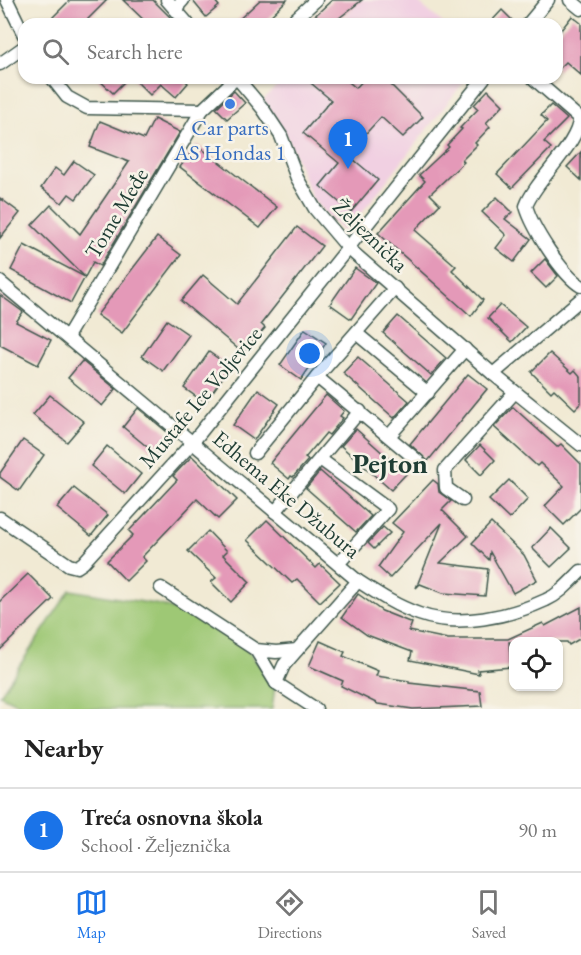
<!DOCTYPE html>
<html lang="en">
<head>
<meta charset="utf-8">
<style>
  :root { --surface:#fff; --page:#f6f6f6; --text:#222; --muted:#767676; --line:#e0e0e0; --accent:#1a73e8 }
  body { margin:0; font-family:"EB Garamond",serif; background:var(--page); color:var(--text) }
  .controls { position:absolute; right:18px; bottom:18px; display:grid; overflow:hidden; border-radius:12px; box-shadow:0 2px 4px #0004 }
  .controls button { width:54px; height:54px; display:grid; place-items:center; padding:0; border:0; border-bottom:2px solid var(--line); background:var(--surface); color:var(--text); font:30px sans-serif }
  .you { position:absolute; left:310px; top:354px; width:21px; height:21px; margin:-15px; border:4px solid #fff; border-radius:50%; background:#1a73e8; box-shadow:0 0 0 9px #1a73e833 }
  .badge { display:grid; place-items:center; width:39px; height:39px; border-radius:50%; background:var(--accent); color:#fff; font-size:20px; font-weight:700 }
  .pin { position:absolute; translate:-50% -50px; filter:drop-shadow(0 2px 3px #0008) }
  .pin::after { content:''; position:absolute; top:32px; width:21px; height:18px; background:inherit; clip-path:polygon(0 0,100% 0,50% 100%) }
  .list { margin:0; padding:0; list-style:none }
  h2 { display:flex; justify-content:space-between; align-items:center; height:78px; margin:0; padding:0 24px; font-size:26px }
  h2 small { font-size:20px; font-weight:400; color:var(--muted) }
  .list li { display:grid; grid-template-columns:39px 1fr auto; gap:18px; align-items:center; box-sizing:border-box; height:84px; padding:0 24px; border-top:2px solid var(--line) }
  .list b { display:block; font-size:22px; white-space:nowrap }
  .list p { margin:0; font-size:20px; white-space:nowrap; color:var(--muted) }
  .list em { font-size:20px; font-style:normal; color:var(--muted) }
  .icon { flex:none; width:33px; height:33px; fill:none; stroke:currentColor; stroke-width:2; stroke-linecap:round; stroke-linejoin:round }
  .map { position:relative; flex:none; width:581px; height:709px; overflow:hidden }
  .search { position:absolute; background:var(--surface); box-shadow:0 2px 4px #0004; left:18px; right:18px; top:18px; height:66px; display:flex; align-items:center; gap:15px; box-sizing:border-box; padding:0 21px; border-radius:18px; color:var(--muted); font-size:22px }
  .sheet { height:162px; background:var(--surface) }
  nav { display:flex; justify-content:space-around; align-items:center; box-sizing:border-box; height:84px; border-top:2px solid var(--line); background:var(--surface); font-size:16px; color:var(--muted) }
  nav a { display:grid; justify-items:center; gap:3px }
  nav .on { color:var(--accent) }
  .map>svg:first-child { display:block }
</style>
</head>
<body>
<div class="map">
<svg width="581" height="709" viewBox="0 0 581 709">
  <rect width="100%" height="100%" fill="#f7f3e8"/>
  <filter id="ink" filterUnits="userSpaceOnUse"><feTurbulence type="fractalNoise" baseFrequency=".0167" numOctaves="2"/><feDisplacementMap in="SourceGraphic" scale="12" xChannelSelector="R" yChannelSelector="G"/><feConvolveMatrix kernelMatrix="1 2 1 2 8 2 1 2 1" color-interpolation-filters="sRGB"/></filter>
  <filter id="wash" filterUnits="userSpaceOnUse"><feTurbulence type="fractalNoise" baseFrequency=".008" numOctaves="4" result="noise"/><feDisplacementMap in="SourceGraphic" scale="24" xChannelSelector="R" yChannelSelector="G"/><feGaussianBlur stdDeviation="1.35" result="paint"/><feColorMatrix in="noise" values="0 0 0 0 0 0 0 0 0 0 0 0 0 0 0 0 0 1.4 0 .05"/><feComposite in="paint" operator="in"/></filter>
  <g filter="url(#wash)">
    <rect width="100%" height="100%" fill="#f1ead4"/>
    <g fill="#f1d0e2">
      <polygon points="361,0 415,0 444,24 338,24"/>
      <polygon points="285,78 467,78 345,234 313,200 288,139 263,100"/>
    </g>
    <polygon fill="#9ec874" stroke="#5e8254" stroke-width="1.5" points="70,590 161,605 233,631 275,686 272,709 28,709 0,695"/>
    <g id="blocks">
      <g fill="#e499b8">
        <polygon points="70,0 107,0 83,24 46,24"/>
        <polygon points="123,0 153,0 177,24 148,24"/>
        <polygon points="192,0 214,0 219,6 206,17"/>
        <polygon points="260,0 287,0 262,24 234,24"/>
        <polygon points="332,0 362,0 338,19 345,24 306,24"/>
        <polygon points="502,10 516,24 489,24"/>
        <polygon points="572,16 581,23 581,75 566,62 557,71 557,35"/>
        <polygon points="97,78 128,78 113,93"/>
        <polygon points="133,78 183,78 188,83 176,97 161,84 150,95"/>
        <polygon points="305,78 344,78 356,88 365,78 384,78 423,117 403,137 381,117 347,154 378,180 351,212 320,186 339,163 303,133 331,100"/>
        <polygon points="488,90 503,105 486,123 490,127 475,143 477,145 462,160 464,162 430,194 440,204 415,230 456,266 452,270 483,300 471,316 378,233 425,181 419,175 449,147 447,145 462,129 460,128 478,109 474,105"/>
        <polygon points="234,91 245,103 227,119 216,108"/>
        <polygon points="551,105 567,119 544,142 551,148 512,188 497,174 547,121 541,115"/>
        <polygon points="154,119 180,132 100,266 93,262 85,277 32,225 51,205 80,234 129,162 90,147 100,121 144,139"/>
        <polygon points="197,145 277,207 260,228 180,167"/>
        <polygon points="581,152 581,180 567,167"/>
        <polygon points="74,161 94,175 76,199 69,194 62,203 41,188 55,168 64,175"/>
        <polygon points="497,197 512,212 505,219 531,239 514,262 496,248 506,235 482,212"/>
        <polygon points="0,198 20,213 0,238"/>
        <polygon points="297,227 322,246 261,324 265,328 243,353 181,301 203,275 237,304"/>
        <polygon points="157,237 181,255 122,333 97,315"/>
        <polygon points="24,245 85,277 71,303 11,270"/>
        <polygon points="545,259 558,276 546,288 531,273"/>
        <polygon points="355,268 376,283 351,319 330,304"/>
        <polygon points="0,295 23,312 16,322 51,340 38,365 0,345"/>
        <polygon points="500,305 526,327 512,342 488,318"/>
        <polygon points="398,316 446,358 431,375 383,333"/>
        <polygon points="167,320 189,335 163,371 142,356"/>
        <polygon points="305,329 326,343 301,380 280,365"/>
        <polygon points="209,352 230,367 205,403 184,388"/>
        <polygon points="550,353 572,373 575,370 581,377 581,403 575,409 554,389 551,392 531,372"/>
        <polygon points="358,357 409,401 394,418 343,373"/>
        <polygon points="82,361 116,389 102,406 68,378"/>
        <polygon points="468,374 487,389 428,461 410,444"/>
        <polygon points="258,389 279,404 254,440 233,425"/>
        <polygon points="50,395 84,422 67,442 33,415"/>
        <polygon points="326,395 344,411 340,416 343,418 329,435 326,433 305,458 308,460 293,477 291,476 289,479 270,463"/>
        <polygon points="513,407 557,447 561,444 581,464 581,508 564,525 545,506 564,486 540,463 537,466 494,427"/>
        <polygon points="138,408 172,436 157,455 123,427"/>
        <polygon points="356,429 406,474 391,490 341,446"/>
        <polygon points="23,440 44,455 19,491 0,477 0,473"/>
        <polygon points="480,445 495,460 481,475 466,460"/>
        <polygon points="107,446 141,474 125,494 91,466"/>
        <polygon points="192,456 237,500 218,519 197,499 142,557 146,561 126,581 107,561 133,535 129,531 177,480 173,476"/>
        <polygon points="320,471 371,516 356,532 306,488"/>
        <polygon points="433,480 438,484 439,492 451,501 442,510 468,536 440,563 488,569 485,596 443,593 420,584 416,588 442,523 390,578 378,567 403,532 392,523"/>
        <polygon points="509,480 528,499 509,519 489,500"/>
        <polygon points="74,488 108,515 91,536 57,508"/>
        <polygon points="267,520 316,568 320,564 340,583 320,602 297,579 292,583 247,540"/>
        <polygon points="491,523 524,555 537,580 513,593 490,552 489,560 472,543"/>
        <polygon points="383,527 390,533 374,549 368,543"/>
        <polygon points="551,528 571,548 551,567 532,548"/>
        <polygon points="208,531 227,551 223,555 250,582 231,602 211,582 216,578 188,551"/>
        <polygon points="28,574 53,599 0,650 0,601"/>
        <polygon points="358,594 382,611 412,623 409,631 448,639 508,639 543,623 545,626 581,607 581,638 569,645 567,642 509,642 511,667 478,670 479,674 410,660 412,652 367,635 342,617"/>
        <polygon points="320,641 345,652 343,656 378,671 376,676 409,681 409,683 480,691 482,706 413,709 378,704 341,686 343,681 309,666"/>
      </g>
    </g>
  </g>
  <g filter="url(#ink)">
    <use href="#blocks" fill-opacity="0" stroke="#3e574c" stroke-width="1.5"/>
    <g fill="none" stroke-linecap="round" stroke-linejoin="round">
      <g stroke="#3e574c" stroke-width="15">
        <g id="street">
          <polyline points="7,0 24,35"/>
          <polyline points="167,0 188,24"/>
          <polyline points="570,0 581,9"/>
          <polyline points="175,9 183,0"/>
          <polyline points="290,24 316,0"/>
          <polyline points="528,24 548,0"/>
          <polyline points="0,64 24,47"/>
          <polyline points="52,78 67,97 87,108 202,110"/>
          <polyline points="237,78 263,109 281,136 297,178 315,209 349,249 493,374 581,445"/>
          <path d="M533,78l46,40c1,25 -43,61 -53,88 6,21 36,69 55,80"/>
          <path d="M0,282l358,299c20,13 38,25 61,33 39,14 90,3 127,-14 14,-6 24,-18 35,-29"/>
          <polyline points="356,333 428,393"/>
          <polyline points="67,337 202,110 236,78"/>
          <polyline points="493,374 581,299"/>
          <polyline points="317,377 395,288"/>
          <polyline points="390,435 465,349"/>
          <polyline points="255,453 317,377 418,461"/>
          <polyline points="320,459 388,509 338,564"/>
          <polyline points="463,500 446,488 445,470 515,392"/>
          <polyline points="275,512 360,411"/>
          <polyline points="0,518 69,565 77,567 83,563 192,443 484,78"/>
          <polyline points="161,588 256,650 276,652 297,650 358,581"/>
          <polyline points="256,650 276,683 316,709"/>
          <polyline points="276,683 284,665 297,650"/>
        </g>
      </g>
      <use href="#street" stroke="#fff" stroke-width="12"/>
    </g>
  </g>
  <circle fill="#3f7fe0" stroke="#f7f3e8" stroke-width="2" cx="230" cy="104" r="6"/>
  <g text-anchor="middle" stroke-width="5" stroke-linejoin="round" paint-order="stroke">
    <g font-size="22" fill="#366cbe" stroke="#f7f3e8">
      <text x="230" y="135">Car parts<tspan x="230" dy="25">AS Hondas 1</tspan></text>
    </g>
    <g font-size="22" fill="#1f3d34" stroke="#f7f3e8">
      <text transform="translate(116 213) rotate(-59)" y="8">Tome Međe</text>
      <text transform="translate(371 235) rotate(44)" y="8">Željeznička</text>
      <text transform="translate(200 397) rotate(-50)" y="8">Mustafe Ice Voljevice</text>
      <text transform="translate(287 494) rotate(40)" y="8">Edhema Eke Džubura</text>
    </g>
    <g font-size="28" font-weight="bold" fill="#1f3d34" stroke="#f7f3e8">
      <text x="390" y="473">Pejton</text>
    </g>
  </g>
</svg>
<div class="controls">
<button><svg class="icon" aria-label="locate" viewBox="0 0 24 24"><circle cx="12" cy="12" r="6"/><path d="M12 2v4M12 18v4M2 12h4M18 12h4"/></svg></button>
</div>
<div class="you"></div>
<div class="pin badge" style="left:348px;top:169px">1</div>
<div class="search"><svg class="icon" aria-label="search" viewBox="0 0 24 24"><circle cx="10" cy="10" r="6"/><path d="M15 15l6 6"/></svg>Search here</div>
</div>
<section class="sheet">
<h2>Nearby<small></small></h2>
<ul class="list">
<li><span class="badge">1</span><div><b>Treća osnovna škola</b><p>School · Željeznička</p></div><em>90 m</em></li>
</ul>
</section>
<nav>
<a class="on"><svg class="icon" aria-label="map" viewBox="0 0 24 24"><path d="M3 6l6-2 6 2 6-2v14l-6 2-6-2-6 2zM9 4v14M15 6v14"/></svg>Map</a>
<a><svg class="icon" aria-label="directions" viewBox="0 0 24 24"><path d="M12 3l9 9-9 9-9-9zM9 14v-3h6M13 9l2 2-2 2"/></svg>Directions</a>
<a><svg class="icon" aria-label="saved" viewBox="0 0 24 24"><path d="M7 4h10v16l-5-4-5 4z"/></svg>Saved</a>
</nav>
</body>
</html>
